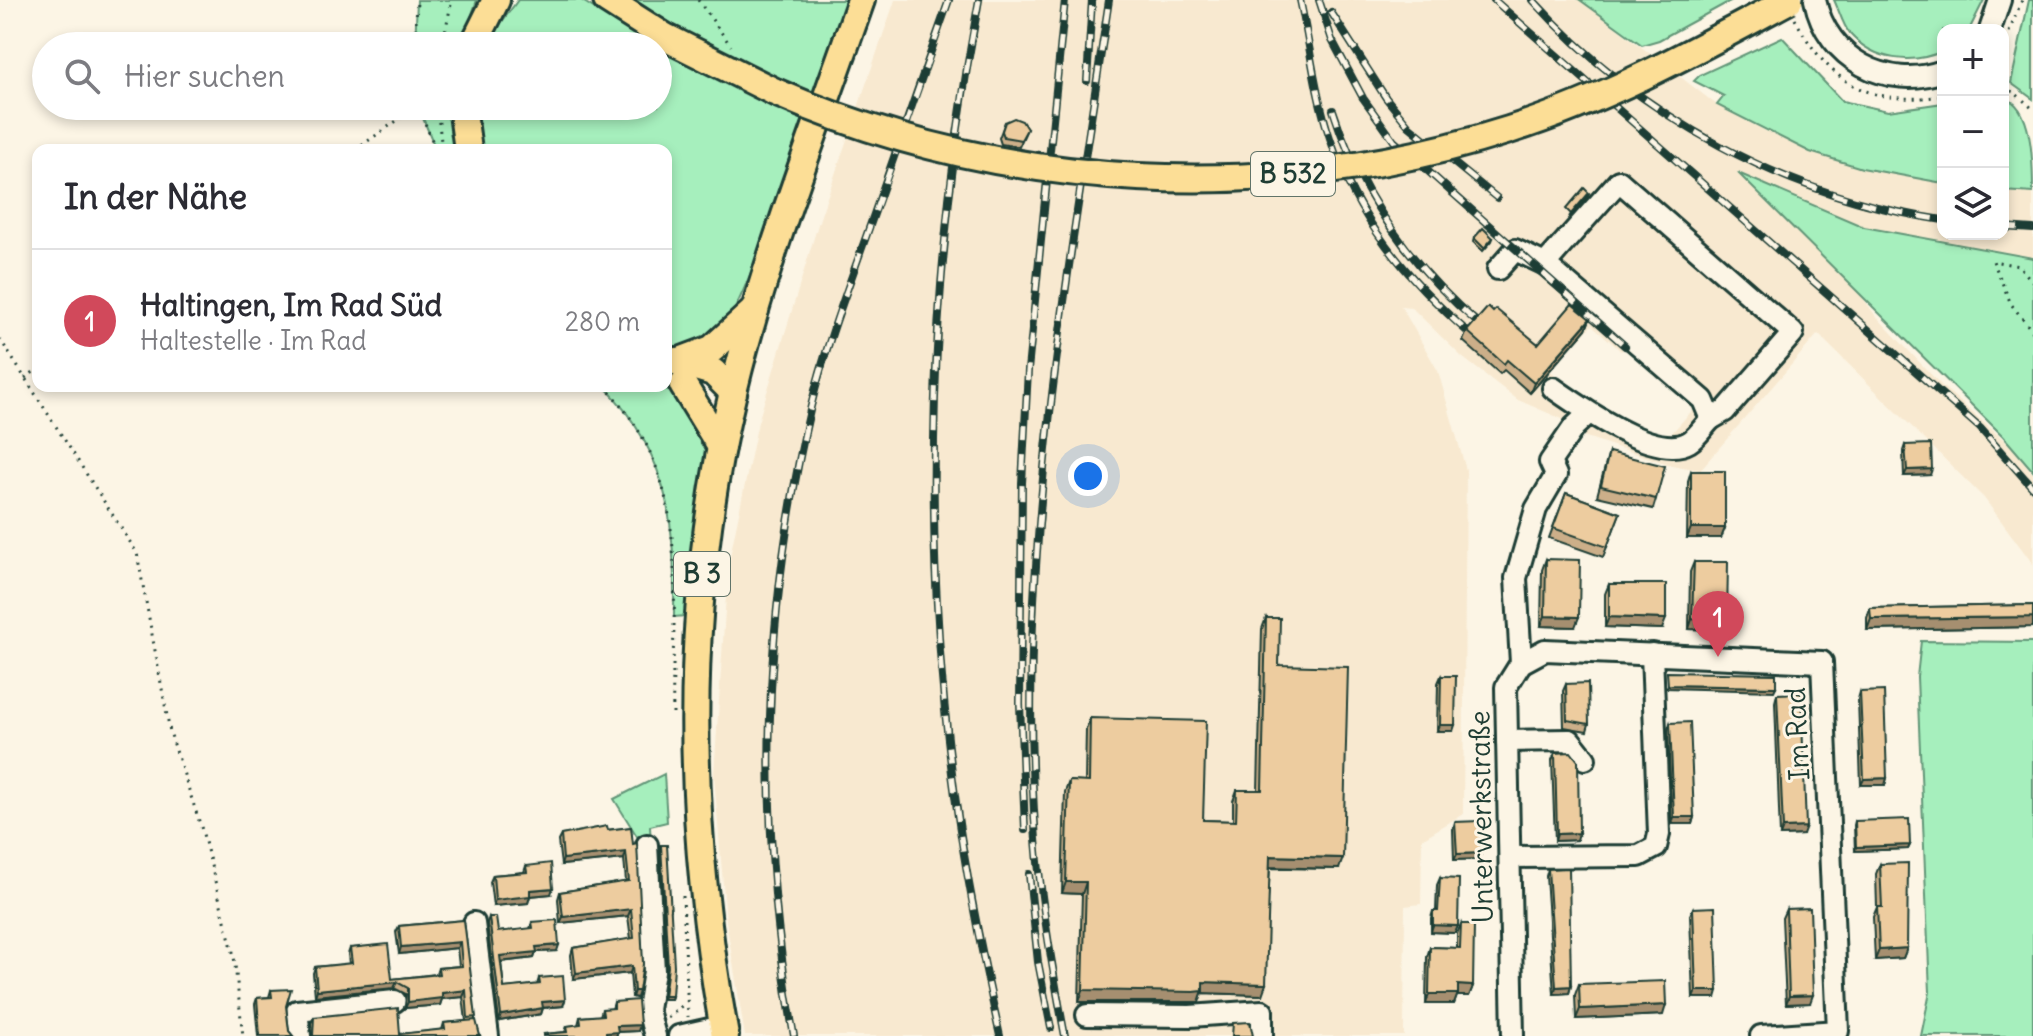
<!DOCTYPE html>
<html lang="de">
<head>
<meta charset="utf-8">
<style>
  :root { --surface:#fff; --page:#f2f2f3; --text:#2b2b33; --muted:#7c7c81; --line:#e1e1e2; --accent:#d1495b }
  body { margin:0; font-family:Delius,sans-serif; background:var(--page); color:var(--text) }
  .controls { position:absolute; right:24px; top:24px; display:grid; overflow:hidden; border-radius:16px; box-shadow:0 4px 12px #0003 }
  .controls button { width:72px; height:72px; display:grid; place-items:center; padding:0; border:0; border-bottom:2px solid var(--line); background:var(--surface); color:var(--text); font:40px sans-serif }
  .you { position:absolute; left:1088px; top:476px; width:28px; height:28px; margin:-20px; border:6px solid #fff; border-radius:50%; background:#1a73e8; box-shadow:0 0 0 12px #1a73e833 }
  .badge { display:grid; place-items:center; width:52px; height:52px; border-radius:50%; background:var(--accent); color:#fff; font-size:26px; font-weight:700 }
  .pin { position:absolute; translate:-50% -66px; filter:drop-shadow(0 2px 4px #0008) }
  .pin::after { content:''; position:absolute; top:42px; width:28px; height:24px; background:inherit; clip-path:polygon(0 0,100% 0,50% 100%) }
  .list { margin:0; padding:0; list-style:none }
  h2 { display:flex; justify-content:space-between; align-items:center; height:104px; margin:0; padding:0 32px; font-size:34px }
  h2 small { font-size:26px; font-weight:400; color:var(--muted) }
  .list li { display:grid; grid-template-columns:52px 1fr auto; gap:24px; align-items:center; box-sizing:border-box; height:144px; padding:0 32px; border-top:2px solid var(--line) }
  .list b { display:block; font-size:30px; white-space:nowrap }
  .list p { margin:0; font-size:26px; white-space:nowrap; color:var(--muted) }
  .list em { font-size:26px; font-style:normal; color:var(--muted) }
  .icon { flex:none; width:44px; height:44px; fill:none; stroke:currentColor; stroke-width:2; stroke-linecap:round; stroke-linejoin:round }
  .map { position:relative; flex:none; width:2033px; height:1036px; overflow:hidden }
  .search { position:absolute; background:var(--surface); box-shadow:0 4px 12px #0003; left:32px; top:32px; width:640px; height:88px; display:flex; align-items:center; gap:20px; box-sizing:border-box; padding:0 28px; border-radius:44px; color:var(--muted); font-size:30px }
  .panel { position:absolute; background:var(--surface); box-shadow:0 4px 12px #0003; left:32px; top:144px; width:640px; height:248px; border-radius:16px }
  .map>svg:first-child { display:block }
</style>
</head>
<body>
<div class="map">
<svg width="2033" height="1036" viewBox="0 0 2033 1036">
  <rect width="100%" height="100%" fill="#fcf5e5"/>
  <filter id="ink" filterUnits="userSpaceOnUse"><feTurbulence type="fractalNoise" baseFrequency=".0125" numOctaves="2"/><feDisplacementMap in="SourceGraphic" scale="16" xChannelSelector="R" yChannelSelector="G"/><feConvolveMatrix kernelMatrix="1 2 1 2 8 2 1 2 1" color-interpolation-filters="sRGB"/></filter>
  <g filter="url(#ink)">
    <path fill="#f8e9d0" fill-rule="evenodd" d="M895,0h685l137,105 45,24 48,23 51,16 82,15v51h60v-43l30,2v78l-219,-43 61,87 66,70 71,62 21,27v90l-49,-66 -166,-164 -118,136 -29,-5 -88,-29 -14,-14 -51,-22 -56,-43 -51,-50 -10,-1 37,65 28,99 -3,344 -41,25 -1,65 -16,2 -1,130h-659l-19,-116 -12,-145 14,-209 30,-144 62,-204zM1592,325l29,26 8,-9 69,62 -29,32 -23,-3 -38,-20 -58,-42z"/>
    <g fill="#a6efbd" stroke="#629678" stroke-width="2">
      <polygon points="417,0 477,0 461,46 415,46"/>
      <polygon points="518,0 581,0 653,46 484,46"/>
      <path d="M634,0h212l-34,95c-64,-23 -121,-58 -178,-95z"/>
      <polygon points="1580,0 1732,0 1659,40 1642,45"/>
      <path d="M1834,0h150l-15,30h-26v21c-31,14 -69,10 -93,-17 -7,-8 -11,-24 -16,-34z"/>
      <polygon points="2029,0 2033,0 2033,99 2011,83"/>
      <polygon points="1782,37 1842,101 1888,111 1943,103 1943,183 1862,168 1810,152 1717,105 1724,96 1694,81 1700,75"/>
      <path d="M658,49l69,34 78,31c-13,39 -61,200 -87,219 -15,11 -34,16 -52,15v-198h-186l-7,-44h185z"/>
      <path d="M2003,98c30,5 30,67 30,95l-30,-2z"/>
      <polygon points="418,106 452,106 458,150 436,150"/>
      <polygon points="1738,173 1864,227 2033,258 2033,471 2003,436"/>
      <path d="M604,386h58l22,15 22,37 -20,178 -12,1c1,-92 -3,-161 -70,-231z"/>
      <polygon points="1921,641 2033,642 2033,1036 1921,1036 1930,992 1917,677"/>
      <polygon points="664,774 667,822 650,826 651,845 643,846 614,799"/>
    </g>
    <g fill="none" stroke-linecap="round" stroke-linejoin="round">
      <g stroke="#1f3d34" stroke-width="26">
        <g id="minor">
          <path d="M1815,0c12,59 72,91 128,71"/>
          <polyline points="1990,30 2000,0"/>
          <polyline points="1545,264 1619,181 1793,333 1725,411 1711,419"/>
          <path d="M1498,269l17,-19 30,14 158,136 8,19c-7,7 -14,18 -22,23 -33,19 -109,-35 -136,-54"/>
          <polyline points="1521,663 1545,650 1822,662 1838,1031 1761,1036"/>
          <polyline points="1507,741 1570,740 1585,759"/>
          <polyline points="647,845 654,971 648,1010 655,1036"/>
          <polyline points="1510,857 1639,856 1656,847 1659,834 1652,654"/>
          <polyline points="474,923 488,1036"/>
          <polyline points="1087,1015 1190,1016 1262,1011 1262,1036"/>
          <polyline points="300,1036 297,1011 395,1001"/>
          <polyline points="679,1036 723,1026"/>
          <polyline points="1513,1036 1506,687 1521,663 1516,578 1536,509 1556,475 1550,462 1574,427 1589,413"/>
        </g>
      </g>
      <g stroke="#1f3d34" stroke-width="32">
        <g id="major">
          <polyline points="607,0 665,37 775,92"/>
          <polyline points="473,46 496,0"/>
          <polyline points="462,106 468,150"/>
          <polyline points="675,361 713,372 733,392"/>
          <polyline points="680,361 712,349 755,310"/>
          <polyline points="683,385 721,447"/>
          <path d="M725,1036c-39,-214 -43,-431 8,-644 32,-134 83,-262 128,-392"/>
        </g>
      </g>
      <g stroke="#1f3d34" stroke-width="3" stroke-dasharray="2 6" stroke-linecap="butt">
        <polyline points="698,0 731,46"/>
        <path d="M1795,19c35,65 73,87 148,77"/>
        <polyline points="415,46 417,0"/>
        <polyline points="442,46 452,0"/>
        <polyline points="2003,47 2022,0"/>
        <polyline points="2003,89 2014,92 2033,109"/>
        <polyline points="437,106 442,150"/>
        <polyline points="355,150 418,106 436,150"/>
        <polyline points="2033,282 2019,266 1993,261 2011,304 2033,332"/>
        <polyline points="0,339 137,553 170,732 202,830 234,956 243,1036"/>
        <polyline points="25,378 38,369"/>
        <path d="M604,386c93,96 66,206 69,327"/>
        <polyline points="683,896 688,1017"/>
        <polyline points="668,1018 686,1002"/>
      </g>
      <use href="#minor" stroke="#fcf5e5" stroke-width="20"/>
      <use href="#major" stroke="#fcde96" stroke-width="26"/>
      <g stroke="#1f3d34" stroke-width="8">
        <g id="rail">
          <path d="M979,0c-50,262 -60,539 -23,803 11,79 27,156 44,233"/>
          <path d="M1300,0c10,45 15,94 30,138 26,80 77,141 140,196"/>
          <polyline points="1319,0 1332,40 1363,98 1394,141 1625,346"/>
          <polyline points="1494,0 1980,428 2033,488"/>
          <path d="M1533,0c106,117 254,197 410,220"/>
          <polyline points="1331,12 1386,98 1409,126 1497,198"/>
          <polyline points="1087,81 1092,0"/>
          <path d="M1333,110c27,85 79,157 146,214"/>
          <polyline points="2003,227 2033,229"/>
          <polyline points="1025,830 1020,704 1022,483 1028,370 1065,0"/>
          <polyline points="1029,874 1038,962 1051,1028"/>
          <path d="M794,1036c-38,-209 -32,-423 17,-630 14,-58 36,-116 56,-172 28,-78 55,-156 82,-234"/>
          <path d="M1065,1036c-11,-58 -21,-115 -27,-174 -27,-278 30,-586 71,-862"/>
        </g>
      </g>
      <use href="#rail" stroke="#fcf5e5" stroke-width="5" stroke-dasharray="15" stroke-linecap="butt"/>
      <g stroke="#1f3d34" stroke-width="32" stroke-linecap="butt">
        <path id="major-bridge" d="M775,92c229,100 495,114 734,38 99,-31 189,-81 280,-130"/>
      </g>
      <use href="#major-bridge" stroke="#fcde96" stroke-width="26"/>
    </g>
    <g fill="#ccaf89" stroke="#1f3d34" stroke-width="2">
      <polygon points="1005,122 1027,129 1019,147 1001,144 999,138"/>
      <polygon points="1474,238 1493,238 1492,241 1483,251 1473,242"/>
      <polygon points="1493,312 1538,344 1590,319 1586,329 1530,393 1504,370 1500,374 1463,341 1467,331"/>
      <polygon points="1905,445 1930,475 1904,476 1903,451"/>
      <polygon points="1609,452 1656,499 1653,509 1597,496"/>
      <polygon points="1691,471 1725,528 1721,538 1687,538 1688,481"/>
      <polygon points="1566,493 1620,513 1603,557 1549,538"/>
      <polygon points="1546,559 1575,627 1541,626 1542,570"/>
      <polygon points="1694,562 1727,620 1723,630 1689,629 1690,572"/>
      <polygon points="1609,584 1662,629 1605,627 1605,594"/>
      <polygon points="2033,605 2033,627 1867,630 1867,618 1870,608"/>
      <polygon points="1266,618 1339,869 1270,868 1262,995 1202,993 1199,1002 1190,1003 1079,1002 1082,894 1062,893 1065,792 1069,781 1085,782 1086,729 1090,718 1203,820 1233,821 1233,801 1237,790 1258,790 1262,629"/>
      <polygon points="1441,676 1453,731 1437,731 1438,683"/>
      <polygon points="1566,684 1589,724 1587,731 1564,727 1563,691"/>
      <polygon points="1860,692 1887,778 1885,785 1861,785 1858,699"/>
      <polygon points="1777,694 1803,835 1780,836 1775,702"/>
      <polygon points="1670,723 1694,817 1692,824 1672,824 1668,730"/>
      <polygon points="1555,753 1577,840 1555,841 1552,760"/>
      <polygon points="1855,821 1910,845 1908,849 1855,851 1854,825"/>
      <polygon points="1455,822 1481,853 1479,859 1454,860 1453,829"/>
      <polygon points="631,827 639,991 637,998 632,997 630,973 573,979 571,955 573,948 631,939 628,916 560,923 558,899 560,892 626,882 624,859 561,865 558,841 561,835"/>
      <polygon points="661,845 672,996 671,999 663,999 667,970 660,849"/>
      <polygon points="1880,864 1907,948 1903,958 1875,960 1873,917 1877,907 1876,874"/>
      <polygon points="526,866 551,894 530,896 528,903 493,906 490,882 493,875 524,872"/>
      <polygon points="1548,869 1571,986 1569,993 1554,994 1546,876"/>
      <polygon points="1440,878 1455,933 1431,932 1431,918 1433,911 1436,911 1437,885"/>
      <polygon points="1693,908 1716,998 1693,998 1690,915"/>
      <polygon points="1786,909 1810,1003 1786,1004 1782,918"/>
      <polygon points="489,917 498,932 530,929 532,922 557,951 536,952 534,958 501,962 504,988 537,985 539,978 565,1000 563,1006 543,1008 541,1014 499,1021 487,923"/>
      <polygon points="464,920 475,1020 480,1036 312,1036 311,1023 314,1017 400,1034 442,1030 444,1023 466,1021 463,997 442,999 440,1005 405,1008 406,994 394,988 315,996 313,973 315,967 349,964 348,954 350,948 392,979 436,974 438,968 459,966 457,948 399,954 396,932 399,926"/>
      <polygon points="1461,924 1473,986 1469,996 1457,996 1454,1004 1426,1004 1427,957 1430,947 1457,948 1457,934"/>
      <polygon points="1579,984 1663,1015 1576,1019 1575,995"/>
      <polygon points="271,990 286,1006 289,1031 293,1036 258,1036 255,1004 257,998 269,997"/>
      <polygon points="614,1002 640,1025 638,1031 618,1032 616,1036 544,1036 544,1034 565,1032 567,1026 578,1025 580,1017 600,1016 602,1009 612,1009"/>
    </g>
    <g fill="#a68f6f" stroke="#1f3d34" stroke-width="2">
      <polygon points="1589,193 1588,196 1569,217 1571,214"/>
      <polygon points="1590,319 1586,329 1530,393 1534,383"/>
      <polygon points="1932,469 1930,475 1904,476 1907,470"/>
      <polygon points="1691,528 1725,528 1721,538 1687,538"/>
      <polygon points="1545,616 1579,617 1575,627 1541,626"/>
      <polygon points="1609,617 1666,619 1662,629 1605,627"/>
      <polygon points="2033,617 2033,627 1867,630 1871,619"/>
      <polygon points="1692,619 1727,620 1723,630 1689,629"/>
      <polygon points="1668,685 1776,687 1774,691 1666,688"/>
      <polygon points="1440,725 1455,725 1453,731 1437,731"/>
      <polygon points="1887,778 1885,785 1861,785 1864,779"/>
      <polygon points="1674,817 1694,817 1692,824 1672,824"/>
      <polygon points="1806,827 1803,835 1780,836 1783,828"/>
      <polygon points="1579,833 1577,840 1555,841 1557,834"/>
      <polygon points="1910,845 1908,849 1855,851 1856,847"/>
      <polygon points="626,852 624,859 561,865 563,859"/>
      <polygon points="1481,853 1479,859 1454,860 1457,854"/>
      <polygon points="1270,856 1343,858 1339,869 1266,867"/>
      <polygon points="1066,882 1086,882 1082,894 1062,893"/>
      <polygon points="553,888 551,894 530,896 528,903 493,906 495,900 530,890"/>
      <polygon points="631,909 628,916 560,923 563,917"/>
      <polygon points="1433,925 1458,926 1455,933 1431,932"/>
      <polygon points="460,942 457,948 399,954 401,947"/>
      <polygon points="559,945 557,951 536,952 534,958 498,962 500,956 536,947"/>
      <polygon points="1907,948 1903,958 1875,960 1879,950"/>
      <polygon points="632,966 630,973 573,979 576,973"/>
      <polygon points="397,982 394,988 315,996 317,990"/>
      <polygon points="1203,982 1266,984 1262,995 1202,993 1199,1002 1079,1002 1083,990"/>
      <polygon points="1458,985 1473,986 1469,996 1457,996 1454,1004 1426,1004 1429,994"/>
      <polygon points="1571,986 1569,993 1554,994 1556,987"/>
      <polygon points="466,990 463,997 442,999 440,1005 405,1008 408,1002 442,993"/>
      <polygon points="634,991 639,991 637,998 632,997"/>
      <polygon points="1696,991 1718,991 1716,998 1693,998"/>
      <polygon points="1813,995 1810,1003 1786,1004 1789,996"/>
      <polygon points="664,996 672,996 671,999 663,999"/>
      <polygon points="565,1000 563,1006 540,1008 542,1002"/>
      <polygon points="1666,1005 1663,1015 1576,1019 1580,1009"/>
      <polygon points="543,1008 541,1014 499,1021 501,1015"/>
      <polygon points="640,1025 638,1031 615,1032 617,1026"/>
      <polygon points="618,1032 616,1036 605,1036 606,1033"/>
    </g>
    <g fill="#edcc9f" stroke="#1f3d34" stroke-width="2">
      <polygon points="1014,118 1022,121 1027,129 1021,140 1004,137 1002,131 1005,122"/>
      <polygon points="1584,188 1589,193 1571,214 1566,209"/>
      <polygon points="1483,228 1493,238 1484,248 1474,238"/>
      <polygon points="1572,304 1590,319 1534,383 1507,360 1504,364 1467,331 1488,307 1493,312 1496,309 1538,344"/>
      <polygon points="1931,444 1932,469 1907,470 1905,445"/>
      <polygon points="1609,452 1665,466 1656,499 1601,486"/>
      <rect x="1691" y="471" width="34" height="57"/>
      <polygon points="1566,493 1620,513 1607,547 1553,528"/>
      <polygon points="1546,559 1580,560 1579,617 1545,616"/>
      <polygon points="1694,562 1728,562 1727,620 1692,619"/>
      <polygon points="1609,584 1666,584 1666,619 1609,617"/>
      <polygon points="2033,605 2033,617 1871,619 1870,608"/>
      <polygon points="1266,618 1280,618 1279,665 1348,667 1343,858 1270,856 1266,984 1203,982 1203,991 1194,992 1083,990 1086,882 1066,882 1069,781 1089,782 1090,718 1206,721 1203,820 1236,821 1237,790 1262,790"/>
      <polygon points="1667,672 1776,674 1776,687 1668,685"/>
      <polygon points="1441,676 1456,676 1455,725 1440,725"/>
      <polygon points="1588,683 1589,724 1567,720 1566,684"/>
      <polygon points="1884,691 1887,778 1864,779 1860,692"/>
      <polygon points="1801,693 1806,827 1783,828 1777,694"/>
      <polygon points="1690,722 1694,817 1674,817 1670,723"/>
      <polygon points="1571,752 1578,761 1579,833 1557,834 1555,753"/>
      <polygon points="1909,819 1910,845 1856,847 1855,821"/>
      <polygon points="1480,821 1481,853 1457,854 1455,822"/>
      <polygon points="607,826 608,830 631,827 633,844 637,843 643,964 639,991 634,991 632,966 576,973 573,948 634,938 631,909 563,917 560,892 629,881 626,852 563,859 561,835"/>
      <polygon points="661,845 667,845 674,966 672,996 664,996 668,967"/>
      <polygon points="551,863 553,888 530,890 530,896 495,900 493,875 527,872 526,866"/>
      <polygon points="1908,863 1907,948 1879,950 1877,907 1882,907 1880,864"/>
      <polygon points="1569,868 1571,986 1556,987 1548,869"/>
      <polygon points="1440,878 1459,879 1458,926 1433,925 1433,911 1438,911"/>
      <polygon points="1715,907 1718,991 1696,991 1693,908"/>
      <polygon points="1810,908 1813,995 1789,996 1786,909"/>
      <polygon points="489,917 496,917 498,932 533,928 532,922 557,920 559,945 536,947 537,952 500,956 504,988 540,984 539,978 563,976 565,1000 542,1002 543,1008 501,1015"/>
      <polygon points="464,920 476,1017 468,1018 466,990 442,993 442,998 408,1002 408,988 397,982 317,990 315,967 352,963 350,948 388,944 392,979 439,974 438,968 462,966 460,942 401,947 399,926"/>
      <polygon points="1461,924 1474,924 1473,986 1458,985 1458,994 1429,994 1430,947 1460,948"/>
      <polygon points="1665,981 1666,1005 1580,1009 1579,984"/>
      <polygon points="291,989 286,1006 289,1031 293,1036 260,1036 257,998 272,997 271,990"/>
      <polygon points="638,1000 640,1025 617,1026 618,1032 606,1033 606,1036 545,1036 544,1034 568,1032 567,1026 581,1024 580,1017 603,1015 602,1009 614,1008 614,1002"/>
      <polygon points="398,1008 400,1034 445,1029 444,1023 476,1020 480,1036 313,1036 314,1017"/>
      <polygon points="1250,1022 1253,1036 1232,1036 1233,1023"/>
    </g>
  </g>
  <g text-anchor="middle" stroke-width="6" stroke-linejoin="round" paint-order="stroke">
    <g fill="#fcf5e5" stroke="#617469" stroke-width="2">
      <rect x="1251" y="152" width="84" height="44" rx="6"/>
      <rect x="674" y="552" width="56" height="44" rx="6"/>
    </g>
    <g font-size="26" font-weight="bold" fill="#1f3d34">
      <text x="1293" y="183">B 532</text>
      <text x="702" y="583">B 3</text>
    </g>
    <g font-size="28" fill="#1f3d34" stroke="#fcf5e5">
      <text transform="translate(1797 734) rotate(-93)" y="10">Im Rad</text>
      <text transform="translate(1481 817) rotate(-91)" y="10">Unterwerkstraße</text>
    </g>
  </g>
</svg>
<div class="controls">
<button>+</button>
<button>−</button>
<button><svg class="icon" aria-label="layers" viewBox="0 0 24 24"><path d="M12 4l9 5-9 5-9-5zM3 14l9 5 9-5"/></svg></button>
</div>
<div class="you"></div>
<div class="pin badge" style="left:1718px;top:657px">1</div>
<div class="search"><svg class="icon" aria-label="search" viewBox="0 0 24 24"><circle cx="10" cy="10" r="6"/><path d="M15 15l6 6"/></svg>Hier suchen</div>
<section class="panel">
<h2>In der Nähe<small></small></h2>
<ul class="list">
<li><span class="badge">1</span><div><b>Haltingen, Im Rad Süd</b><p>Haltestelle · Im Rad</p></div><em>280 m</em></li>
</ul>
</section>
</div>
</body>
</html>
